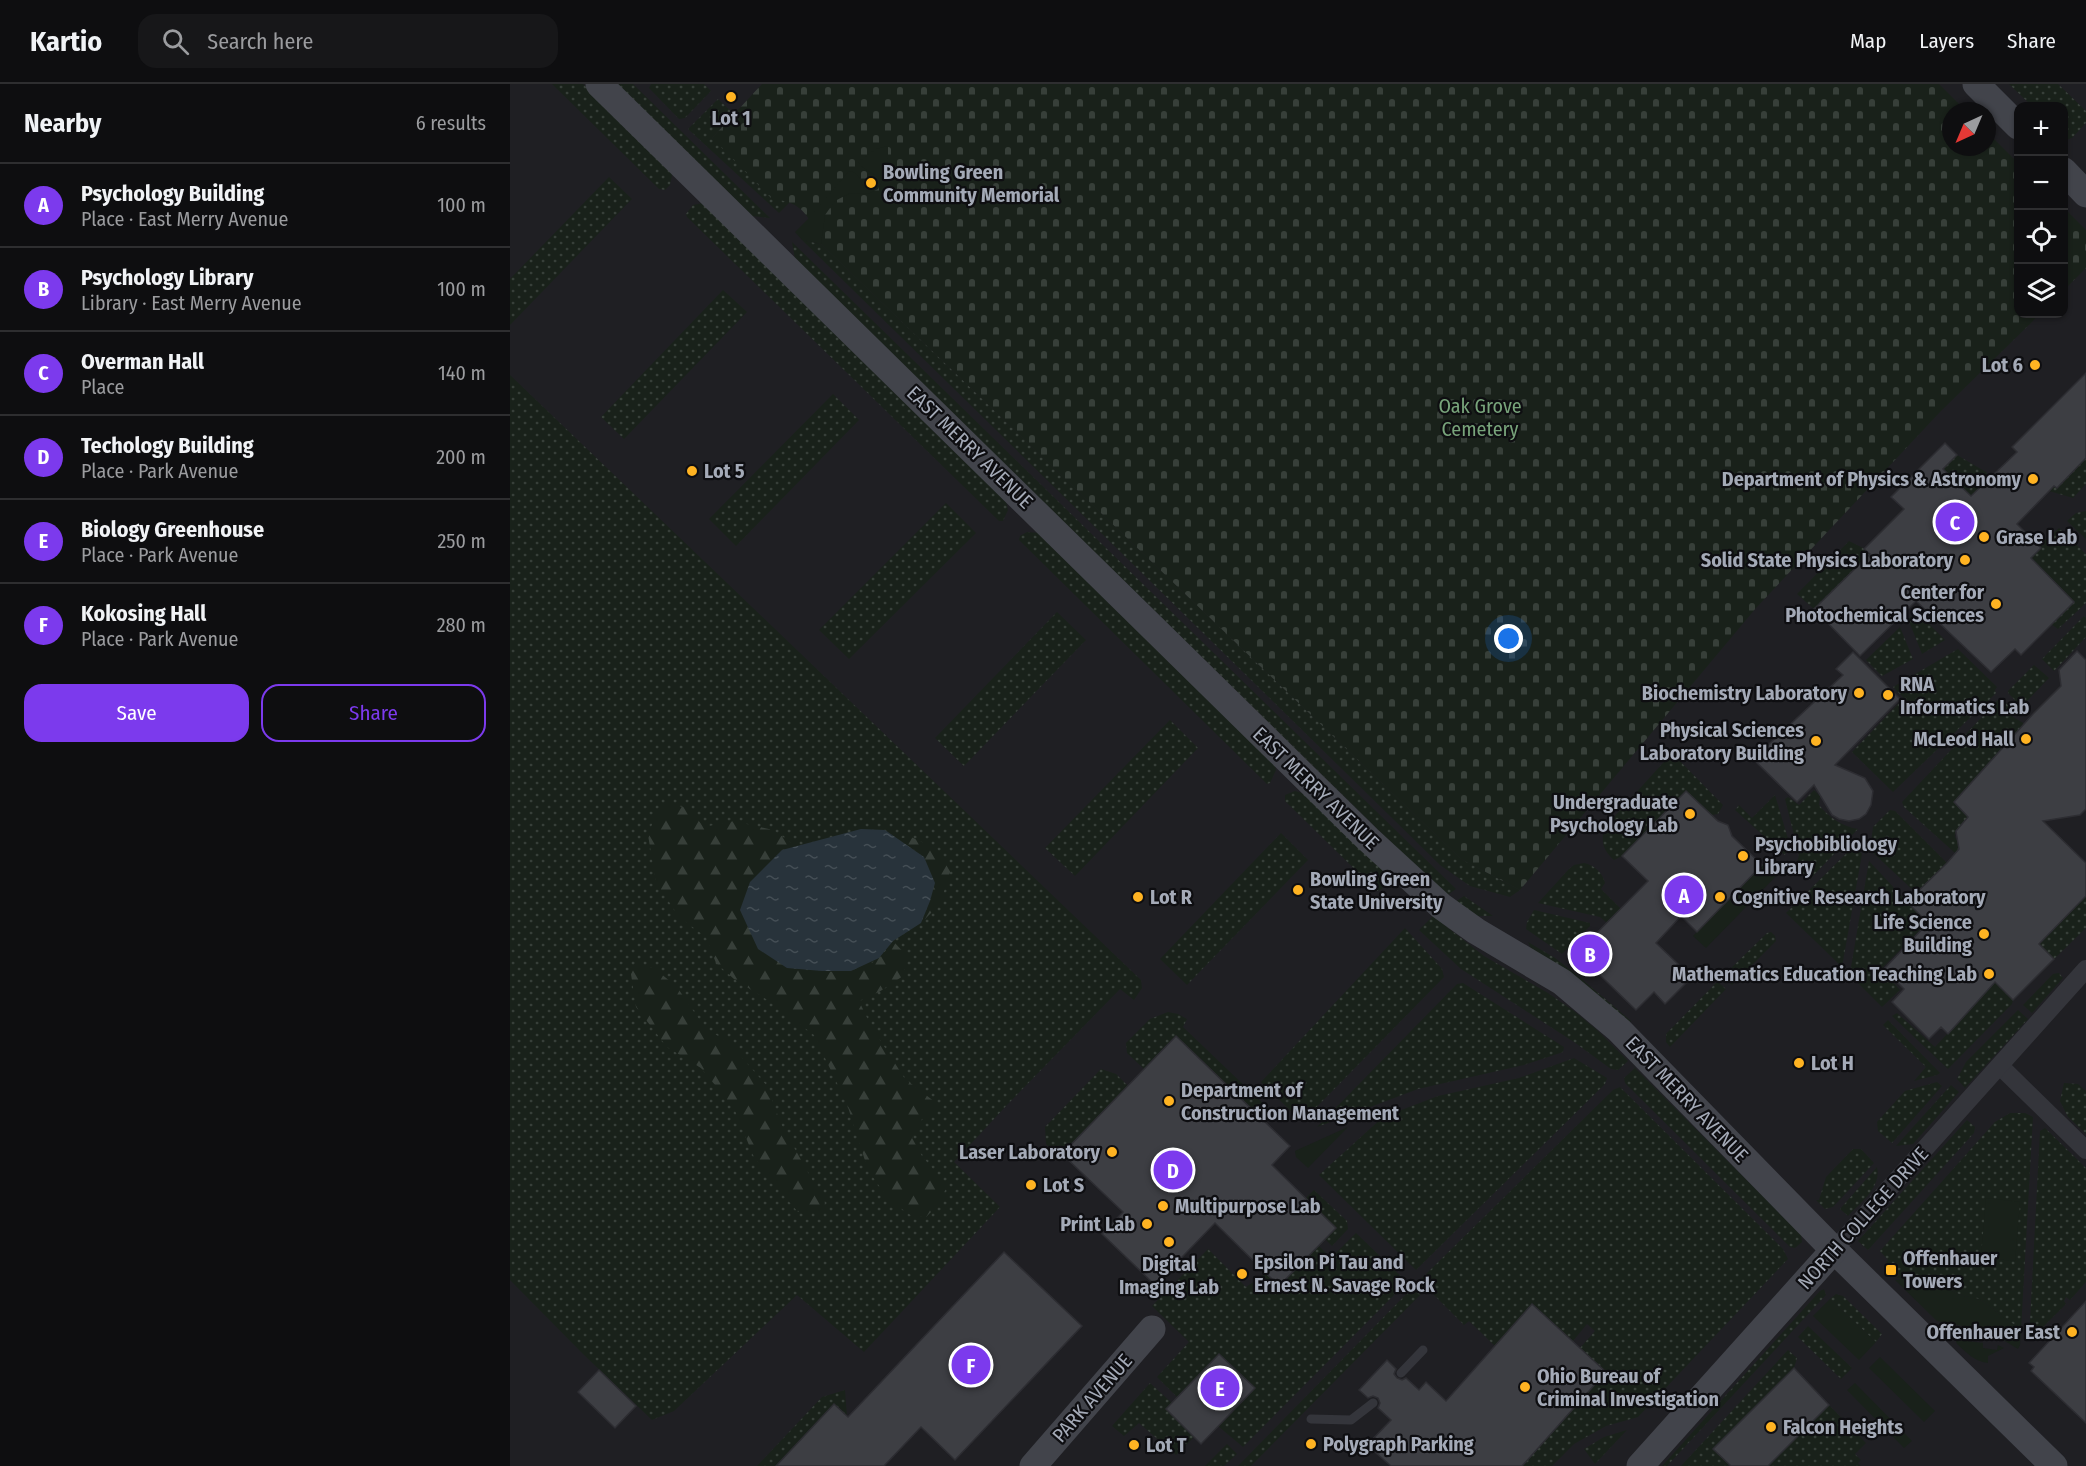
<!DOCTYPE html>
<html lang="en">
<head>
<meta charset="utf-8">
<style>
  :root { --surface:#0e0e10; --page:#171719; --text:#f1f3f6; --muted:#9b9c9f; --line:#2e2e30; --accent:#7c3aed }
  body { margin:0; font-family:"Fira Sans Condensed",sans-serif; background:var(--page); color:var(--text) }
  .controls { position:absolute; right:18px; top:18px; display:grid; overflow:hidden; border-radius:12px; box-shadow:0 2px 4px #0004 }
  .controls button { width:54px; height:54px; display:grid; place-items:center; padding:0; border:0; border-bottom:2px solid var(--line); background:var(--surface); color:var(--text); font:30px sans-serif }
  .compass { position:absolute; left:1432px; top:18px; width:54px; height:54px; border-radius:50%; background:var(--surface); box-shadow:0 2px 4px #0004; rotate:224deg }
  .you { position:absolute; left:999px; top:555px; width:21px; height:21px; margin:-15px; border:4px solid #fff; border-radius:50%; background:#1a73e8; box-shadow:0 0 0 9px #1a73e833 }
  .badge { display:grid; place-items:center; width:39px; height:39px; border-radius:50%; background:var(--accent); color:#fff; font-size:20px; font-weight:700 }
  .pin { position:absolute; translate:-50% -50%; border:3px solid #fff; box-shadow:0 2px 6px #0006 }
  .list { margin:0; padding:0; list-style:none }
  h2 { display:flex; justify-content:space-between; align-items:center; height:78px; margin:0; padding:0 24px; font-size:26px }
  h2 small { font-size:20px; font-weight:400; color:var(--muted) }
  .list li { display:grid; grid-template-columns:39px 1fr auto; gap:18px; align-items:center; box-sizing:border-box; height:84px; padding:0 24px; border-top:2px solid var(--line) }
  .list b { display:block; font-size:22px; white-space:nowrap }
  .list p { margin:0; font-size:20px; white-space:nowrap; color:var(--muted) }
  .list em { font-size:20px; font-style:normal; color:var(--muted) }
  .actions { display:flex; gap:12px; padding:18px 24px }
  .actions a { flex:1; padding:14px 0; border:2px solid var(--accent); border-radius:18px; text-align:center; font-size:21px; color:var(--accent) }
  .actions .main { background:var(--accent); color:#fff }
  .icon { flex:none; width:33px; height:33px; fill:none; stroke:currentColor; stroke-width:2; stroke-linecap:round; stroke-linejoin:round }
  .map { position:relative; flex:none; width:1576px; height:1382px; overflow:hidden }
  header { display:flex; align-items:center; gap:36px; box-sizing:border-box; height:84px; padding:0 30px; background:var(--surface); border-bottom:2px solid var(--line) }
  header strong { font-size:28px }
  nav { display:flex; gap:33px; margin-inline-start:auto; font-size:21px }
  .search { width:420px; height:54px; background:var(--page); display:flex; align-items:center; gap:15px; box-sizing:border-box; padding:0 21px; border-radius:18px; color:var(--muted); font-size:22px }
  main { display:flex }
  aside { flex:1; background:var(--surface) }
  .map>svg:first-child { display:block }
</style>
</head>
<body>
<header>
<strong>Kartio</strong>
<div class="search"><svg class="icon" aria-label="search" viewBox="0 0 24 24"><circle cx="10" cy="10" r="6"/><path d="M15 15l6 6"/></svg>Search here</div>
<nav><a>Map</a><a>Layers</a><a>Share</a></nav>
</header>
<main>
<aside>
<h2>Nearby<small>6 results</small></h2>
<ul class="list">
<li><span class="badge">A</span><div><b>Psychology Building</b><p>Place · East Merry Avenue</p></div><em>100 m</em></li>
<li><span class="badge">B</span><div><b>Psychology Library</b><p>Library · East Merry Avenue</p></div><em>100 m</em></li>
<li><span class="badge">C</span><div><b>Overman Hall</b><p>Place</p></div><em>140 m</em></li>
<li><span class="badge">D</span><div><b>Techology Building</b><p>Place · Park Avenue</p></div><em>200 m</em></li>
<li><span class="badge">E</span><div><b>Biology Greenhouse</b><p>Place · Park Avenue</p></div><em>250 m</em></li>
<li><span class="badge">F</span><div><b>Kokosing Hall</b><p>Place · Park Avenue</p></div><em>280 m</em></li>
</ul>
<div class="actions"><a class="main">Save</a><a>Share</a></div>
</aside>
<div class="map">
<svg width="1576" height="1382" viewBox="0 0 1576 1382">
  <defs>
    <pattern id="grass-dots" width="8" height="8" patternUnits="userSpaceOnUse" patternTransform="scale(1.5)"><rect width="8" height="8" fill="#19211a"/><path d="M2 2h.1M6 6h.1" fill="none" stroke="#373f39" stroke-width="1.8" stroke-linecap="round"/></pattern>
    <pattern id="forest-firs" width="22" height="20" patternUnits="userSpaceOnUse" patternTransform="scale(1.5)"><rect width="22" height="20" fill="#19211a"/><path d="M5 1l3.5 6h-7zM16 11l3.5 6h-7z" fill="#373f39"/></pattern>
    <pattern id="cemetery-stones" width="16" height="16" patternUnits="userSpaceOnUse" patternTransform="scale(1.5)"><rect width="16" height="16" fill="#19211a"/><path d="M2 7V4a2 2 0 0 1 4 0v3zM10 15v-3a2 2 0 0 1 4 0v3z" fill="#373f39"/></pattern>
    <pattern id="water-ripples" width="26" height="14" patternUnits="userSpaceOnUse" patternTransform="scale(1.5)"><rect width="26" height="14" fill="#28333b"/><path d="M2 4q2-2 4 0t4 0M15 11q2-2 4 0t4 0" fill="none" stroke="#444e55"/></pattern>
  </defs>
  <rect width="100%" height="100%" fill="#131316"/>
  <path fill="#1f1f23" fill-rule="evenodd" d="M0,0h1576v1382h-1576zM1508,22h46v208h-46zM1441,27h36v36h-36z"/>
  <g fill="url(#grass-dots)">
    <polygon points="42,0 73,0 160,86 162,91 160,101 155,106 149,105"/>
    <polygon points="107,0 123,0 260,134 241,132"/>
    <polygon points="141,0 194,0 201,7 175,34 169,35 139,4"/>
    <polygon points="1499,0 1548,0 1576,27 1576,39 1562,54 1556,56 1554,54 1554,22 1522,22"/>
    <polygon points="208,15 224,30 202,54 281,117 269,129 178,45"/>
    <polygon points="99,93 122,115 0,241 0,195"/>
    <polygon points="193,119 495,412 498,426 493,437 489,437 177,133 176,130 183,121"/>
    <polygon points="292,156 311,160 951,775 1010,806 1000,813 960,802 930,781"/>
    <polygon points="282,158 946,805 936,812 285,175"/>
    <polygon points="213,206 237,228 114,355 91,333"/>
    <polygon points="0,291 631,896 632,904 624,916 610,905 496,1022 444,1078 490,1123 354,1268 287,1211 164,1327 142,1336 73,1270 0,1196"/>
    <polygon points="323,310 349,336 226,462 199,435"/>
    <polygon points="1447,371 1476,388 1480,394 1461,412 1433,385"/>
    <polygon points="1576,374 1576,400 1563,414 1539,407 1544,402 1547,404"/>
    <polygon points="436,419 466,449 339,575 309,546"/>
    <polygon points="1576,427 1576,455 1557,437 1566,429"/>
    <polygon points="1549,444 1576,470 1576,519 1548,545 1541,540 1564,517 1521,474 1530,464 1514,447 1535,456"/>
    <polygon points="517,448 530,449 764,675 766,686 760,699 757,700 509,456 510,452"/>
    <polygon points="1339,457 1355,465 1386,497 1371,512 1344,485 1304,525 1287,510"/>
    <polygon points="547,528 576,556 454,682 425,654"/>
    <polygon points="1407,528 1435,556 1412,570 1398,535"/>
    <polygon points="1574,532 1576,534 1576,553 1544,587 1532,575"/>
    <polygon points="1390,543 1403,575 1372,592 1356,576"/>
    <polygon points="1448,565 1487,603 1485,606 1486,609 1475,620 1473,618 1463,628 1465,629 1383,708 1342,668 1394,614 1383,603"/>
    <polygon points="1524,581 1539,594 1516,618 1514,616 1507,618 1498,609 1498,607"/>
    <path d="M1489,615h3l10,10 -4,5 17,10 -71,78 19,20c-15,2 -27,13 -10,23l-8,8 -51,-46 -2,-5z"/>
    <polygon points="660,636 688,664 565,792 535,764"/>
    <path d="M1162,669l51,52 -5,9 -7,1 -25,-24 -64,65 -8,4c-11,-10 -13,-17 -10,-32z"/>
    <path d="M1304,706l6,6 -1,9c11,13 22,21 39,24l-49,51 -13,-14 3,-11 -14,-56 3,-2 11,8z"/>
    <polygon points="785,707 795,710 874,785 876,796 872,805 867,807 775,717 775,711"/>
    <polygon points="1265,711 1279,758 1275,771 1225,726 1229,721 1242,734"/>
    <polygon points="1380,726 1385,727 1437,779 1406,809 1360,766 1363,743"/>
    <polygon points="771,749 798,776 677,901 650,875"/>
    <polygon points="1344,762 1352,770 1332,883 1276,829"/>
    <polygon points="1359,777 1414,836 1413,843 1371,885 1390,906 1372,923 1346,897 1341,883"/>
    <path d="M1074,779c10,2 19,10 21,20l-4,6 20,20 -14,14 -7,-6 -62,-14 31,-34 5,-4z"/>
    <polygon points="954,812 983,832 967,832 945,818"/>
    <polygon points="1576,812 1576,844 1544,875 1529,860"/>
    <polygon points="1024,826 1080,839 1080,842 1052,870 1016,845 1017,838"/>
    <polygon points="923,832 974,872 1038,909 1064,927 1087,946 1118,977 1108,986 1101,985 1064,958 951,885 909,846"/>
    <polygon points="895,844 932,885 934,893 794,1036 787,1033 751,998"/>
    <polygon points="1261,848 1265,852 1266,857 1222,901 1215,895 1214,891 1257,849"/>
    <polygon points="1018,858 1045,874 1067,891 1121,937 1118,941 1022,867"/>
    <polygon points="1549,889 1553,894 1522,929 1513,921 1543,890"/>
    <polygon points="1485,898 1503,916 1502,920 1438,985 1382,932 1387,929 1425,963"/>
    <polygon points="953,899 1054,963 1053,968 1014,981 908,1005 807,1043 947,900"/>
    <polygon points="1206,899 1209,899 1216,905 1160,963 1156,958 1156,950"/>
    <polygon points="1508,926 1518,935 1455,1004 1447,995 1456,978"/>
    <polygon points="658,928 668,930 677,935 673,943 764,1030 756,1038 666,952 634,985 617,969 616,959 640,935"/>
    <polygon points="1378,936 1430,989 1427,991 1404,997 1416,983 1373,941"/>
    <polygon points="1064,974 1097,994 1095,1000 906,1186 809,1091 873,1033 928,1012 1009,994"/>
    <polygon points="1125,984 1291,1151 1292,1158 1285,1164 1280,1163 1115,999 1114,994"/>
    <polygon points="591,985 606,990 618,1002 552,1070 543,1067 536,1060 535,1043"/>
    <polygon points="1427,998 1432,1002 1382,1059 1368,1047 1367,1038 1395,1007"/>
    <polygon points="1554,999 1568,1000 1576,1007 1576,1050 1558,1033 1550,1017"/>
    <polygon points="1441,1001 1449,1008 1403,1060 1386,1062"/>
    <polygon points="1110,1003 1273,1165 1278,1175 1128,1333 1096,1342 1064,1360 1042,1382 1012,1382 1096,1288 1070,1264 1085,1247 1077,1240 1063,1257 1022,1220 985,1262 959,1237 954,1241 917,1204 741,1382 728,1382 911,1195 1103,1006"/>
    <path d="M1500,1029h15l8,4 -12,213 -37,-28c-7,-5 -12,-4 -20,-6 -11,-3 -20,-12 -28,-20l-25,3 -15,-1 4,-3 -14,-13 2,-2 -8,-9 115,-129z"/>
    <polygon points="1457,1036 1465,1043 1464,1049 1358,1166 1348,1157"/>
    <polygon points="1535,1044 1576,1084 1576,1198 1560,1216 1556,1213 1554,1217 1556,1220 1525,1251 1521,1245 1520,1238 1530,1047"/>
    <polygon points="1343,1065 1351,1065 1364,1079 1323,1123 1315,1125 1306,1116 1309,1116 1316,1093"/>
    <path d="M1367,1083c5,20 -17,36 -29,49l-8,-7z"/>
    <polygon points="804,1106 837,1137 838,1145 822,1162 815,1155 795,1115"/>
    <polygon points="846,1149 897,1198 733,1363 708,1342 745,1304 709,1270 667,1313 647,1293 679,1258 642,1222 698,1165 736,1203 756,1189 808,1161 821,1174"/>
    <polygon points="1314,1205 1316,1211 1157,1382 1152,1382 1310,1207"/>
    <polygon points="1326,1210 1333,1212 1372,1250 1366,1258 1320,1215"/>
    <polygon points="1298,1242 1342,1284 1331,1295 1288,1253"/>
    <polygon points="1278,1266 1287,1274 1284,1284 1204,1365 1219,1380 1217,1382 1171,1382"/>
    <polygon points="640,1299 662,1319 656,1325 684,1353 666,1371 629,1339 614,1352 602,1342"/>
    <polygon points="335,1306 337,1332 324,1320 266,1382 247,1382 312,1313"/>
    <polygon points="1319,1321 1356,1359 1345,1370 1351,1376 1348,1379 1351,1382 1258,1382"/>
    <polygon points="1117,1346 1085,1380 1074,1365 1094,1353"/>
    <polygon points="717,1360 727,1370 714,1382 695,1382"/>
  </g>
  <g fill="url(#forest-firs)">
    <path d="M159,720l19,4 16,19 30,-6 39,9 23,16 -14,4 5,118c30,3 64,10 91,-9 6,-4 10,-13 15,-18l15,16 -5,19 -24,16 -20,9 12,25 34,53 30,23 2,14 -15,3 -10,19 10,18 25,30 -8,18 -13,13 -14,-1 -23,-16 -21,-30 -21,-66 -33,-69 -45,-34 -35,-22 -18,-16 -10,-26 -27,-20 -23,-35 -8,-47 8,-21z"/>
    <path d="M401,753l26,12 14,20 -11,35 -19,19c9,-23 19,-41 3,-64 -5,-8 -19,-15 -27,-20z"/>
    <polygon points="123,881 144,884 167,903 195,944 218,958 257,1002 271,1040 315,1119 310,1129 288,1128 261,1097 243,1071 224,1024 191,984 157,963 126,923 121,890"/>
  </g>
  <g fill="url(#cemetery-stones)">
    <path d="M252,0h1177l27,27h-15v36h36v-15l31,31v151h22l-100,98 -184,196 -236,282 -59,-31 -640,-615c-12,-27 -17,-42 -49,-45l-60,-61z"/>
    <polygon points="1554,124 1576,146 1576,184 1554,206"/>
  </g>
  <g fill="#19211a">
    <path d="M378,62v12c-8,8 -10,13 -6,23l-4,8 -10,5 -18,-1 -15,8 -10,14 -4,29 -19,-4 -7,-8 14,-14 40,-47c12,2 10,10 16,18l5,1 7,-4 2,-7c-6,-8 -15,-8 -21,-17l18,-13z"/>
    <polygon points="1262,773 1272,786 1196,864 1183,852 1252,781"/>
    <polygon points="838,1043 798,1084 786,1073 785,1067"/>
    <polygon points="1476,1114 1510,1118 1505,1177 1471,1174"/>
    <path d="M1426,1192c8,8 16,17 28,20 8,2 13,1 20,6l37,28 -1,15 -2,4 -18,-11 -1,-5 -62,-12 -42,-41z"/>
    <polygon points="1320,1215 1366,1258 1349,1276 1303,1232"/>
    <path d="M1449,1256l24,3v5l14,2 1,-5 6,3 -16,8v7c-14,-2 -21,-10 -31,-19l-1,-3z"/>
    <polygon points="1370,1273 1425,1327 1414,1338 1359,1284"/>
    <polygon points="1345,1299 1402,1357 1394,1364 1337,1306"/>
  </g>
  <polygon fill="url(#water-ripples)" points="351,745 375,746 414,773 425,799 420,817 411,839 383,857 369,874 341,887 312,887 277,884 248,865 230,826 240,798 272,766"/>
  <g fill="#3d3e43" stroke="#2d2d32" stroke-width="1.5">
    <polygon points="1576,289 1576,374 1547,404 1544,402 1507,440 1531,464 1521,474 1564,518 1511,571 1505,565 1481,588 1406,517 1350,572 1304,525 1360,470 1354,465 1394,425 1381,413 1435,359 1447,371 1433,385 1461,412 1507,368 1502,363"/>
    <polygon points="1567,567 1576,576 1576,725 1570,731 1533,737 1576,779 1576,812 1529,860 1544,875 1503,916 1485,898 1438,950 1431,943 1419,955 1382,918 1394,905 1374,885 1418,839 1397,818 1437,779 1449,765 1446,747 1458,733 1444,718 1523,630 1551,602 1549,586"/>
    <polygon points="1343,568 1390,615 1325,681 1355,694 1363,707 1361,721 1356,730 1349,735 1339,737 1329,735 1322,731 1304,701 1287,718 1243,675 1333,591 1326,585"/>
    <polygon points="1176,707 1208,737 1218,741 1222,752 1252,781 1187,848 1171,832 1146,859 1168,880 1165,883 1179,896 1155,920 1144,908 1126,926 1067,869 1138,797 1112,772"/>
    <polygon points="666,952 780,1062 762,1081 826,1144 769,1202 705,1139 645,1201 592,1150 613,1128 552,1070"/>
    <polygon points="494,1168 572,1242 445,1376 411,1343 374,1382 266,1382 324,1320 338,1333"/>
    <polygon points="1576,1217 1576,1339 1521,1287 1524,1283 1519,1279"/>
    <polygon points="1022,1220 1096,1288 1012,1382 881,1382 857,1361 881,1336 868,1324 870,1319 868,1314 863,1312 858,1314 849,1306 877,1276 886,1285 884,1290 887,1294 892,1296 896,1294 909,1306 916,1298 936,1317"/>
    <polygon points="709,1270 745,1304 691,1360 656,1325"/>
    <polygon points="1284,1284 1319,1321 1258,1382 1221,1382 1203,1365"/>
    <polygon points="89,1286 126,1322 105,1344 68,1308"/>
  </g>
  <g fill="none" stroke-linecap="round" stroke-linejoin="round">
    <g stroke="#34353b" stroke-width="9">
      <polyline points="891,1289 913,1266"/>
      <polyline points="801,1335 841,1336 863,1319"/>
    </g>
    <g stroke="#34353b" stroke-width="18">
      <polyline points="1490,982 1576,1066"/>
      <polyline points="1324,1166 1576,885"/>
    </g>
    <g stroke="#42444b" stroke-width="27">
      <polyline points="89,0 858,755 931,822 966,847 1052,898 1109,946 1324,1166 1544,1382"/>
      <polyline points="1466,0 1508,42"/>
      <polyline points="1554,87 1576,110"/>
      <polyline points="523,1382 642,1245"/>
      <polyline points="1130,1382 1324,1166"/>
    </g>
  </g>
  <g fill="#ffb322" stroke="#0e0e11" stroke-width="2">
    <circle cx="221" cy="13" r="6"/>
    <circle cx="361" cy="99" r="6"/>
    <circle cx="1525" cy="281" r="6"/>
    <circle cx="182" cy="387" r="6"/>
    <circle cx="1523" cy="395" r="6"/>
    <circle cx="1474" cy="453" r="6"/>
    <circle cx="1455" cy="476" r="6"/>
    <circle cx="1486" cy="520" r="6"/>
    <circle cx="1349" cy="609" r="6"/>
    <circle cx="1378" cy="611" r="6"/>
    <circle cx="1516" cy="655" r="6"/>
    <circle cx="1306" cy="657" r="6"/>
    <circle cx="1180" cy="730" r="6"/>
    <circle cx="1233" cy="772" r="6"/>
    <circle cx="788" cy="806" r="6"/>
    <circle cx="628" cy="813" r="6"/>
    <circle cx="1210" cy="813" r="6"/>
    <circle cx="1474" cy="850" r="6"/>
    <circle cx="1479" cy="890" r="6"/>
    <circle cx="1289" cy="979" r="6"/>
    <circle cx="659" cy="1017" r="6"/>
    <circle cx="602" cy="1068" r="6"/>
    <circle cx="521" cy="1101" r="6"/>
    <circle cx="653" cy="1122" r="6"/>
    <circle cx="637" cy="1140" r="6"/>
    <circle cx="659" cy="1158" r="6"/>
    <rect x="1375" y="1180" width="12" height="12" rx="3"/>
    <circle cx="732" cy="1190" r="6"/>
    <circle cx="1562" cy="1248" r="6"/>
    <circle cx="1015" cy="1303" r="6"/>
    <circle cx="1261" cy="1343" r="6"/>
    <circle cx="801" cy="1360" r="6"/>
    <circle cx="624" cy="1361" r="6"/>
  </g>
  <g text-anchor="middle" stroke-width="4.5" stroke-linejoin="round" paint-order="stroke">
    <g font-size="20" font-weight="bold" fill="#a4aab7" stroke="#0e0e11" text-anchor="start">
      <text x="221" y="41" text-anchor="middle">Lot 1</text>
      <text x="373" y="95">Bowling Green<tspan x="373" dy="23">Community Memorial</tspan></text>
      <text x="1513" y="288" text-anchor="end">Lot 6</text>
      <text x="194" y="394">Lot 5</text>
      <text x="1511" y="402" text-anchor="end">Department of Physics &amp; Astronomy</text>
      <text x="1486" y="460">Grase Lab</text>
      <text x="1443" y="483" text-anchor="end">Solid State Physics Laboratory</text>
      <text x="1474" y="515" text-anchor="end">Center for<tspan x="1474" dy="23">Photochemical Sciences</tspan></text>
      <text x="1390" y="607">RNA<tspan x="1390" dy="23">Informatics Lab</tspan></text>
      <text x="1337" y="616" text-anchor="end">Biochemistry Laboratory</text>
      <text x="1294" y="653" text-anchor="end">Physical Sciences<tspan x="1294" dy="23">Laboratory Building</tspan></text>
      <text x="1504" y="662" text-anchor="end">McLeod Hall</text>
      <text x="1168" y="725" text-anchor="end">Undergraduate<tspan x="1168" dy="23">Psychology Lab</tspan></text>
      <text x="1245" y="767">Psychobibliology<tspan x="1245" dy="23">Library</tspan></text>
      <text x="800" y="802">Bowling Green<tspan x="800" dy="23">State University</tspan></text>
      <text x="640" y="820">Lot R</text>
      <text x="1222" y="820">Cognitive Research Laboratory</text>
      <text x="1462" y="845" text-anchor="end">Life Science<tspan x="1462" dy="23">Building</tspan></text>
      <text x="1467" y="897" text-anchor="end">Mathematics Education Teaching Lab</text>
      <text x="1301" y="986">Lot H</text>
      <text x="671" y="1013">Department of<tspan x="671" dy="23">Construction Management</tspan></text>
      <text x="590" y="1075" text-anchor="end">Laser Laboratory</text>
      <text x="533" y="1108">Lot S</text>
      <text x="665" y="1129">Multipurpose Lab</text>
      <text x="625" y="1147" text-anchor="end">Print Lab</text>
      <text x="1393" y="1181">Offenhauer<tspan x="1393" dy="23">Towers</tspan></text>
      <text x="744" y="1185">Epsilon Pi Tau and<tspan x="744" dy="23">Ernest N. Savage Rock</tspan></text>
      <text x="659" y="1187" text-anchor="middle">Digital<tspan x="659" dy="23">Imaging Lab</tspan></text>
      <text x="1550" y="1255" text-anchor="end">Offenhauer East</text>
      <text x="1027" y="1299">Ohio Bureau of<tspan x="1027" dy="23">Criminal Investigation</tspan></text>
      <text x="1273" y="1350">Falcon Heights</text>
      <text x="813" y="1367">Polygraph Parking</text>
      <text x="636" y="1368">Lot T</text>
    </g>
    <g font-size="20" fill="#78a47b" stroke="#0e0e11">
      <text x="970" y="329">Oak Grove<tspan x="970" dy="23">Cemetery</tspan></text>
    </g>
    <g font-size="20" fill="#a4aab7" stroke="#0e0e11">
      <text transform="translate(460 363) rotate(44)" y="7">EAST MERRY AVENUE</text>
      <text transform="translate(806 704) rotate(44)" y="7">EAST MERRY AVENUE</text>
      <text transform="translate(1177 1015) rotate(46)" y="7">EAST MERRY AVENUE</text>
      <text transform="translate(1353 1134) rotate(-48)" y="7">NORTH COLLEGE DRIVE</text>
      <text transform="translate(582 1314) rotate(-49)" y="7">PARK AVENUE</text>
    </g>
  </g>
</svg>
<div class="controls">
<button>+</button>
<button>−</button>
<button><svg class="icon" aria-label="locate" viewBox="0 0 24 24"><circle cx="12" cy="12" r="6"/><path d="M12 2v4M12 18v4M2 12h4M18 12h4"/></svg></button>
<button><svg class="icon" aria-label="layers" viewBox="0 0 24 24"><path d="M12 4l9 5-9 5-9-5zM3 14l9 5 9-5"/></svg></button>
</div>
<svg class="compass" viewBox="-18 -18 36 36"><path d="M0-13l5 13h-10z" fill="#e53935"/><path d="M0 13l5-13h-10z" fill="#9b9c9f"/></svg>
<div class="you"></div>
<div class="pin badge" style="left:1174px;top:811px">A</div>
<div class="pin badge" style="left:1080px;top:870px">B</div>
<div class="pin badge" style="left:1445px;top:438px">C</div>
<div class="pin badge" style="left:663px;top:1086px">D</div>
<div class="pin badge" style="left:710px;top:1304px">E</div>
<div class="pin badge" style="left:461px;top:1281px">F</div>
</div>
</main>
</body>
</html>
